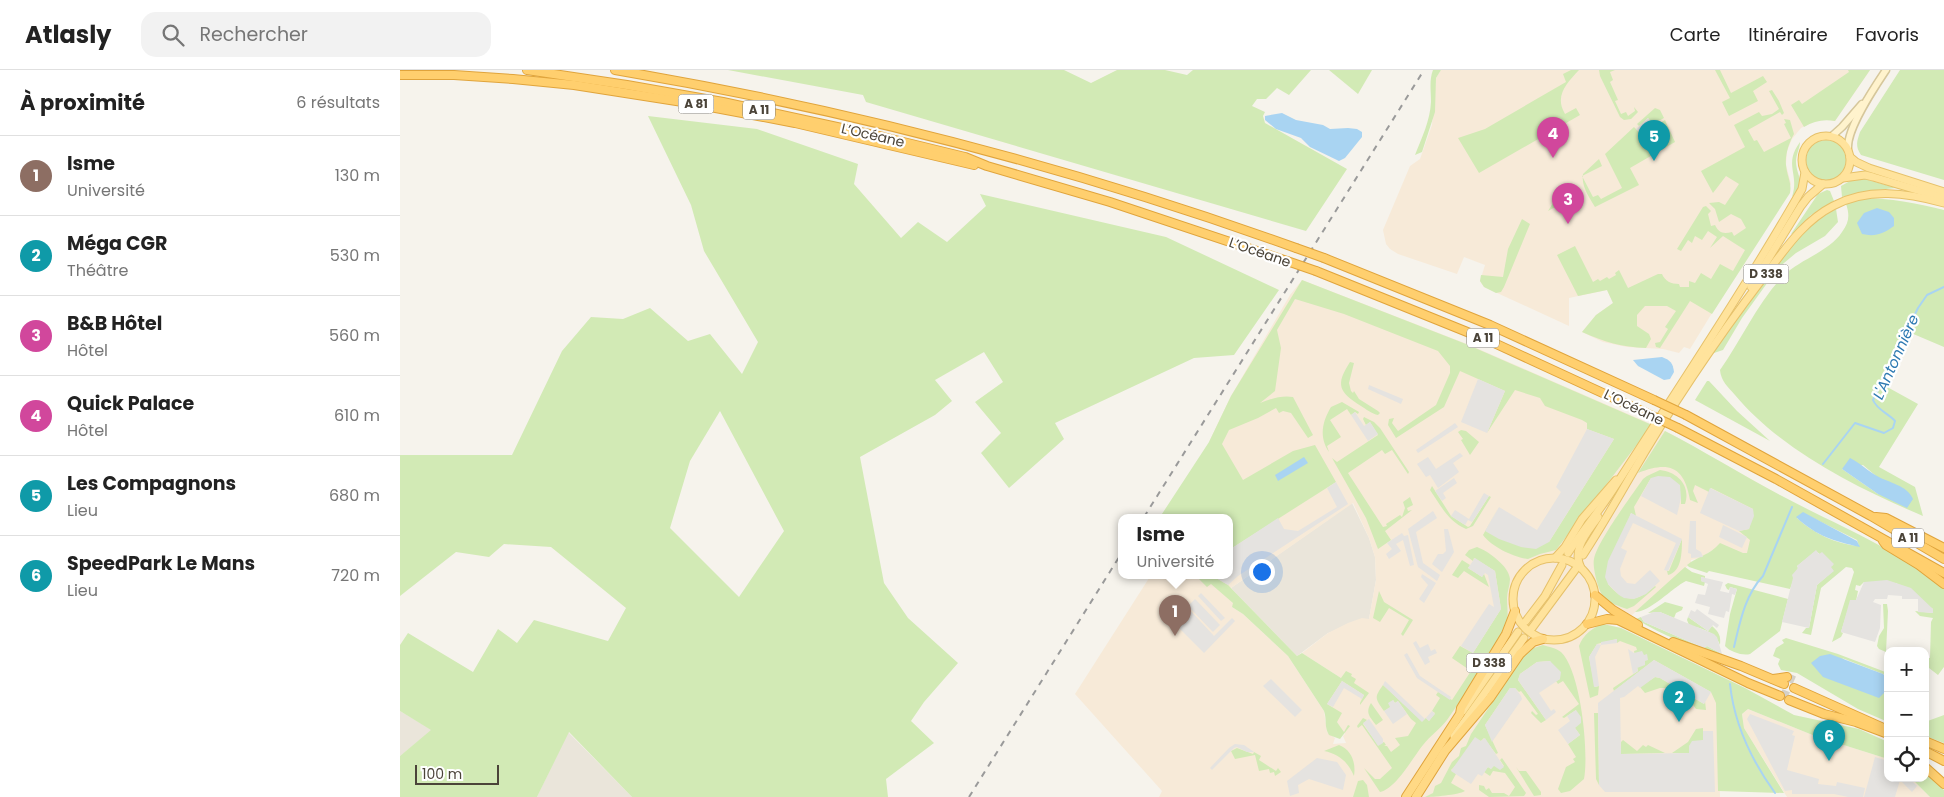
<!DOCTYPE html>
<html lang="fr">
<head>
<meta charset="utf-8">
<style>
  :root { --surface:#fff; --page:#f2f2f2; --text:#222; --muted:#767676; --line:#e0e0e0; --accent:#0b8043 }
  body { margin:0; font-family:Poppins,sans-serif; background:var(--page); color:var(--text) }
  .controls { position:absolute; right:15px; bottom:15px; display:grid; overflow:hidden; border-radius:10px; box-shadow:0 2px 12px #0003 }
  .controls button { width:45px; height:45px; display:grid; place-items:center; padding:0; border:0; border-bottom:1px solid var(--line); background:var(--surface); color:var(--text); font:25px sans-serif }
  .scale { position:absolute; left:15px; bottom:12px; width:84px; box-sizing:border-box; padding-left:5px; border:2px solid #4b4439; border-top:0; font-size:14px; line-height:18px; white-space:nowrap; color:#4b4439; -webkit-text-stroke:4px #fff; paint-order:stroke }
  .you { position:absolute; left:861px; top:501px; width:18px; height:18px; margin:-12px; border:4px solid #fff; border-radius:50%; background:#1a73e8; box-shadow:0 0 0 8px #1a73e833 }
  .badge { display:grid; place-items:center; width:32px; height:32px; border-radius:50%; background:var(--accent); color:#fff; font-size:16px; font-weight:700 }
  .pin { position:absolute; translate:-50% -41px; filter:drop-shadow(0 1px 2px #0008) }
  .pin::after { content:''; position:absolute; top:26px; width:18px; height:15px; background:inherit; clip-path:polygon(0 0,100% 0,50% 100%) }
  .popup { position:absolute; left:718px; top:444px; width:115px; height:65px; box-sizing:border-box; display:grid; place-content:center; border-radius:10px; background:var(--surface); filter:drop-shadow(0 1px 4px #0005); font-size:16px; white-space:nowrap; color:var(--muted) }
  .popup b { font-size:19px; color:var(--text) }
  .popup::after { content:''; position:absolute; left:50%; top:100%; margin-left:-10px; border:10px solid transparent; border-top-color:var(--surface) }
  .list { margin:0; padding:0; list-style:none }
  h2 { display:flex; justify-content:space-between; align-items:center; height:65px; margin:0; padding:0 20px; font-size:21px }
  h2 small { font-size:16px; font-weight:400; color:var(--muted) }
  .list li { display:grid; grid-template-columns:32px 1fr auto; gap:15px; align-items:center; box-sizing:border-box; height:80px; padding:0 20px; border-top:1px solid var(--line) }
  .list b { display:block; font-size:19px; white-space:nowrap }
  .list p { margin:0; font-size:16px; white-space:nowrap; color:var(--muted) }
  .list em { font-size:16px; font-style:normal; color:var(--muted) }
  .icon { flex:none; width:28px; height:28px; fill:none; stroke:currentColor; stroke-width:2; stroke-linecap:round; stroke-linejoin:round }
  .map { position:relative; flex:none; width:1544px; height:727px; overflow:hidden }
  header { display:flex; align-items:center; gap:30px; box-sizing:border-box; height:70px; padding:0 25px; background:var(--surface); border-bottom:1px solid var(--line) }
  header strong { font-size:24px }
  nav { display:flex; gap:28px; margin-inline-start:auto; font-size:18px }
  .search { width:350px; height:45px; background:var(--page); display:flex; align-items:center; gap:12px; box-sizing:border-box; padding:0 18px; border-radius:15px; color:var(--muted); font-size:19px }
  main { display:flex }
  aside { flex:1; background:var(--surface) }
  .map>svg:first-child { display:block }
</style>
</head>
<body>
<header>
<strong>Atlasly</strong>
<div class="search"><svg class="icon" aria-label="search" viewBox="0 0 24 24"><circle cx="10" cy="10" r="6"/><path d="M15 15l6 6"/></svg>Rechercher</div>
<nav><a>Carte</a><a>Itinéraire</a><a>Favoris</a></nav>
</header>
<main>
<aside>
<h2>À proximité<small>6 résultats</small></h2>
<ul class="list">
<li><span class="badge" style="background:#8d6e63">1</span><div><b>Isme</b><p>Université</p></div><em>130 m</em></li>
<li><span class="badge" style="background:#0f9aa8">2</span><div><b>Méga CGR</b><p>Théâtre</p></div><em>530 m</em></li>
<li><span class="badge" style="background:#d1479c">3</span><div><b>B&amp;B Hôtel</b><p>Hôtel</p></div><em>560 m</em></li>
<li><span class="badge" style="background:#d1479c">4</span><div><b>Quick Palace</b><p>Hôtel</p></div><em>610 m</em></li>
<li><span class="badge" style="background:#0f9aa8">5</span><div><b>Les Compagnons</b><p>Lieu</p></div><em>680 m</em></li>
<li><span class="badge" style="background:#0f9aa8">6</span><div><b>SpeedPark Le Mans</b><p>Lieu</p></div><em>720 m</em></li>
</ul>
</aside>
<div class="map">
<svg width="1544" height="727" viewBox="0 0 1544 727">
  <rect width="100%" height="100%" fill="#f6f3ec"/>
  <g fill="#eae5da">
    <polygon points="952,433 969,468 975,487 976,510 969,549 928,563 897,586 831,518"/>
    <polygon points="0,641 32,660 0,686"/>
    <polygon points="168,662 232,727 137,727"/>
  </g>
  <g fill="#f7ead8">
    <polygon points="1041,0 1470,0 1435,51 1426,49 1413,52 1401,58 1392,69 1387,81 1386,95 1391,114 1290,279 1284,277 1279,283 1263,279 1227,277 1203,272 1182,262 1196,245 1213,233 1207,220 1169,228 1169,256 1084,217 1080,211 1085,195 1064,187 1057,204 998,184 990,179 986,174 983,160 1010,96 1020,89 1032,55 1036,8"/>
    <polygon points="902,210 1067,274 1242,350 1273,365 1381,426 1352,490 1314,480 1309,482 1304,487 1291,490 1291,493 1232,545 1213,540 1195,525 1194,540 1188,554 1203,554 1221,558 1316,604 1320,727 759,727 762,721 675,624 751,505 795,505 807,516 811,513 834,533 832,537 843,544 888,586 924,641 927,662 935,668 933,674 946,673 943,666 945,664 925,634 941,608 902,583 928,563 948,553 962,548 969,549 976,510 975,487 969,468 953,433 831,518 811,505 829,505 829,447 809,372 831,326 890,225"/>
    <polygon points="1348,639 1415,666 1488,689 1488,708 1511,708 1530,727 1387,727 1344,658 1342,644"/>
  </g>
  <g fill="#d2eab5" fill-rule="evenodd">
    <polygon points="328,0 664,0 691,13 717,0 765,0 787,5 793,0 911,0 889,25 877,18 866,29 857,29 852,36 865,42 863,46 865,53 947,99 906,161 466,32 463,25"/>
    <polygon points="929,0 972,0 958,24"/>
    <path d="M1033,0h8l-5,8 -1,34 -13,40 -7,3c7,-18 15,-34 16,-53 0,-11 -2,-22 2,-32z"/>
    <path d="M1171,0h8c-12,13 -25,26 -14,44l11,-6 4,7 -101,58 -21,-35 27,-9 81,-47 -3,-8z"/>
    <polygon points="1199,0 1215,0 1210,2 1213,10 1210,12 1218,30 1215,31 1221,44 1226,42 1228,46 1235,41 1234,37 1238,42 1231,49 1224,50 1220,47 1200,6"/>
    <polygon points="1315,0 1320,0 1331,23 1363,6 1367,12 1353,21 1358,31 1329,46 1322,32 1330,28"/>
    <path d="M1448,0h22l-35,51c-12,-2 -21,0 -31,6l-13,-22 8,-5 3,4 47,-32z"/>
    <path d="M1500,0h44v110l-83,-25c-6,-9 -4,-14 -1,-23z"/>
    <path d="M1372,20l7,11 5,12 -2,2 -2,-3 -32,18 6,11 3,-1 7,12 27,-14 -7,-14 2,-1 -2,-4 6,1 4,14c-5,9 -9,20 -8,31 1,11 6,18 4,28l-78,121 -22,-13 -30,47 -4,-1 -1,-4 5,-1 8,-13 -3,-2 11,-16 -9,-5h-22l-8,9v11l12,8 2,5 -5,9c-24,-1 -42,-6 -64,-16l14,-17 17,-12 -6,-13 -29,6 -21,-41 18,-9 18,36 5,-3 2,2 7,-4 2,2 7,-4 -1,-2 4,-3 9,18 30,-14h4c3,7 9,10 17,10l1,3h9v-6l6,2 6,-10 10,6 9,-15 13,7 12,-21 -22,-14 -13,12 7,-11 -9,-6 -6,9 -7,-4 -3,7 -4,-3 -7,11 -4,-2 26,-42 3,-1 5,5 -3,3 3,12 4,-1c4,8 8,9 17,7l2,4 12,-8 -5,-9 -10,-5 -12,8 -4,-13 -6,-6 10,-1 6,3 14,-21 -13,-8 -13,17 -12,-22 44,-24 -11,-22 25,-13 3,4 10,-2 7,-5 -10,-18z"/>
    <polygon points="1255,38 1260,40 1264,48 1253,54 1248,48 1239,56 1237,54"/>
    <path d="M248,46l109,13 101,35 -4,20 47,54 17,-16 29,20 39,-36 -6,-12 186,43 113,53 -45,65 -40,3 -139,65 9,16 -55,49 -28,-35 20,-20 -26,-31 28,-20 -19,-30 -49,28 17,21 -17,14 -75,42 24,126 24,35 50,45 -34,39 -13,19 23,22 -48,36 2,18h-256l-63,-65 -32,65h-137v-41l31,-26 -31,-19v-66l8,-12 65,39 25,-43 19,14 17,-23 74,21 18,-33 -75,-61 -47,-3 -15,13 -33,-5 -56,44v-141h112l50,-104 29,-34 32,2 27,-11 38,33 22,-7 32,40 16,-32 -54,-91 -13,-46zM320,341l64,120 -45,66 -69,-69 20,-67z"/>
    <path d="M1265,50l10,22 -45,26 9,17 -44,22c-6,-10 -14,-21 -12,-33l16,-15 3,7 -20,10 11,21 5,-2 3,4 21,-11 -17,-34 29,-27 8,8 20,-1 -5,-9z"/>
    <circle cx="1426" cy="90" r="20"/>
    <path d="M1400,72c0,6 -4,12 -4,20 1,18 11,17 -4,35 8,-23 -9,-32 8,-55z"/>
    <polygon points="1465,109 1496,118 1467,121 1442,127 1441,116 1450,111"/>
    <polygon points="1168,116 1174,118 1176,122 1156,133 1157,136 1148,141 1156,128"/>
    <polygon points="1427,120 1430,121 1434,131 1411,145 1394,163 1391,164 1418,124"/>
    <path d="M1462,128c29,0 54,5 82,12v137l-33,-14 -22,55 29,16 -39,63 36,20 8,29c-66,-28 -141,-65 -188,-121 -7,-8 -14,-14 -15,-25 22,-31 38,-68 64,-95 17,-16 46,-24 58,-43 7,-9 8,-17 4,-28zM1463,395l13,11 2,18 -36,-25z"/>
    <path d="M1436,139l2,13 -13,14 -29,17 -18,15 -36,50 -19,32 -12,4c16,-22 32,-43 48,-65 22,-31 43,-63 77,-80z"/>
    <polygon points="1122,149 1130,154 1104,217 1101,222 1096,223 1084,217 1080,211 1081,205 1103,207 1108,179"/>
    <path d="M902,210l164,64 186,81 -96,125 -16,4 -12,5c-15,-2 -36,-12 -45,-24l16,-29 -13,24 63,12 65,-103 -27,-10v-6l-5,-3 -37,-14 -5,-8 -25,-8 -28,43 18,-42 -45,-20 -16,36 -48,31 -8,-13 1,-6 5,-1 -2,5 6,8 38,-26 14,-32v-7l-12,-15 -94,-37 -49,-15 -18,31 4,18 -6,43 -15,12c10,-4 22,-8 33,-6l20,38 -5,3 -17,-25 -8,-2 -4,2 -3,-5 -18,10 -29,12 -7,14 21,36 50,-29 22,-6 21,37 -107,68v-33h-69l49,-75 22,-46z"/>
    <path d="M950,292l4,1 -5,20 2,8 2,2 1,-2 5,8 19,12 2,2 -2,2c-6,-1 -12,-6 -17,-9 -22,-14 -26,-21 -11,-44z"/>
    <polygon points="1307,311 1309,311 1337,341 1370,371 1295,330"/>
    <path d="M942,332l17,10 -1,2 -3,-2 -4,3 -4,-6 -17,11 11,17 -14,9 2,6c-10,-15 -7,-30 2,-45z"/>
    <polygon points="964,347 974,352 980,358 1009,402 1008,404 992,380 985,384 982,380 948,403 983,457 987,456 986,454 1000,445 1002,447 1005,438 1003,432 1010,427 1013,435 1007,438 1008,441 1012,440 985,461 991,470 978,479 966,448 932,388 937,392 978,365 970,352 966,355 963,349"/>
    <polygon points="1061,360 1066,361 1079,372 1070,385 1061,370 1063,369 1058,362"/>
    <path d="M1265,361c39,20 77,44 117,65 54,29 115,52 162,93v78l-6,8 -9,-7 -4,4v-14h5l1,-36 2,-4 -13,-2 -5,-5 18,2v-4l-37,-26 -32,-1 -4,4 -4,-1 -1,5 3,1 -2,10 -5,-1 -10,32 2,1 -2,4 -9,5 22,-70 -2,-4 -6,-1 -25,21 -10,47 -9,-2 4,-5h3l8,-43 16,-14 -3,-4 3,-2 -17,-14 -19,15 1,2 -8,21 -81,-18 -2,2 -18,-6 -2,-2c9,-8 23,-10 33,-22l23,10h4l3,-13 -11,-9 10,-2 4,-20 -42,-21 -2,4 -14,-7 -2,6 5,12 -8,-3c-6,-34 -21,-39 -52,-27zM1403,443l54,27 2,6c-23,-2 -45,-12 -62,-28z"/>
    <path d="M1260,400c18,2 31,16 25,34h-4v-6l-30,-20 -17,29 2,9 -5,-3 -23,71c17,20 29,18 47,2l1,1 -22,19 -7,3c-8,-3 -16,-5 -22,-10 -6,-5 -13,-32 -11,-40 3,-17 38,-64 49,-80l4,-3z"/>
    <path d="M1032,416l19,30 17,11 2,-1 19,-30 2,1 -18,29 -7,3c-18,-8 -25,-23 -36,-39z"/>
    <path d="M1282,469c0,12 0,33 -14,36l-1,-4h2z"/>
    <path d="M1077,477c11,4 32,19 33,32 0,6 -3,13 -3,19 0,11 2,18 -1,28 -19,31 -37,64 -59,94 -7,9 -17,16 -24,25 -10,12 -27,44 -43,47l-16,-24 11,11h5l12,-11 -30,-43 -4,3 -1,-2 6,-8 4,2 -4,4 15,21 6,-3 2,3 -2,1h3l4,6 9,-7 -5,-7 13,-2 8,-13 -5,-4 -13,-18 -3,2 -2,-3 -2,7 -7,4c-9,-13 -10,-13 -1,-26l39,36 4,-3 3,3 6,-8 -3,-2 8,-13 -4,-3 2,-3 14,8 19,-29 -19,-13 8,-12 13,7 28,-44 -6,-38 -21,-13 -1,3 -8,-6 4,-5z"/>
    <polygon points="1062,490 1070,495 1068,498 1082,507 1084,504 1089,517 1064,501 1058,508 1052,505"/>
    <path d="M1285,497l7,5 13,4v2l-4,-1v4l4,1 -1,4 -18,-5c-14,7 -36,31 -51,31z"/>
    <path d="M795,505h16l17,10 69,71 5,-3 39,25 5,-7 6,3 -1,2 5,3 -2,4 15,10 -9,12v-2l4,-8 -22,-14 -15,23 15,9 -5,9 7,10 4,-7 2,1 -10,13 -11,-4c-5,-8 -2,-16 -5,-24l-36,-55 -45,-42 -11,-7 1,-4 -22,-19 -4,3z"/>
    <path d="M1328,513l60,16 -8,32 -30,23c-7,2 -20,-2 -25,-8l5,-32 7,-25 -7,-2 -1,3 -2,-1 -2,-4z"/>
    <polygon points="979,521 984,532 1013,550 1003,566 1001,564 1009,550 989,538 980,552 973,548"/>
    <polygon points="1265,532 1283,537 1282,540 1276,543 1274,548 1260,542 1248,543"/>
    <polygon points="1483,534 1487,534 1488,541 1486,582 1479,579 1477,576 1479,566 1484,558"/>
    <path d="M1241,547l3,5 60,26 3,-2 15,8c-31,-8 -59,-18 -86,-35z"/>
    <path d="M1288,547l20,14 4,-5c7,6 9,10 8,19 -5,-14 -18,-16 -31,-20l-2,-5z"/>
    <path d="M1203,554l18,4 124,60 49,27 65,14 29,13v17l-73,-23 -67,-27 -6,5 2,14 40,65 -66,-2 -2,-88 -5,-11 -57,-32 -40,31 -1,-3 25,-17 -4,-20 3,-1 -1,-3 -16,-6 -3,2v-4l-20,5 -8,13 6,30 4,-1 -1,9 -8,3 -11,-52c4,-11 14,-19 24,-22z"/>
    <polygon points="1386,568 1438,584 1488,603 1488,609 1483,604 1442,588 1486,620 1488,613 1488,652 1458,639 1397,603 1381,600 1378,594 1380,589 1373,586 1376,578 1384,573 1382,570"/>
    <path d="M1143,575c6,2 13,3 18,7 20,19 28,101 23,127l-14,12 -9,2 -3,-4 8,-22 9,-5 -2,-3 3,-2 -8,-13 12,-9 -5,-7 1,-18 -12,8 -2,-1 17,-13 -16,-23 -5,3 -2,-3 4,-2 -10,-18 -13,1 -17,12 -2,6 28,40 -5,3 -10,-10 1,-2 4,4 2,-1 -17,-23 -2,1 -4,-4h-5l-25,37 13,28 -2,1 -12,-16 -33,32 5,4 -5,9 14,8c-7,4 -32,6 -40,6l8,-4 2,-7 6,-3 11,-21 7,-6 2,-8 5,-2 5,-12 52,-77 8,-8z"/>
    <polygon points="1255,607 1260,608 1304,634 1305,631 1306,640 1296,639 1286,625 1272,618 1260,618 1245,623 1240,617"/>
    <path d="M971,633l12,17 -7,5c-6,-8 -11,-12 -5,-22z"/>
    <polygon points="1194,643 1198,643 1199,715 1196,709"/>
    <polygon points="1544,645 1544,673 1525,666 1525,652"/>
    <polygon points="1303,658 1303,670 1289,676 1289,683 1272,683 1288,672 1296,659"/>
    <polygon points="1223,670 1237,681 1243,675 1246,677 1248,675 1265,683 1221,684 1221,672"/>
    <path d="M939,675c13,5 17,18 15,31 -6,-14 -15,-22 -30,-25z"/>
    <polygon points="837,678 853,684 854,682 861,686 859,690 876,701 878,698 881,702 875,706 874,702 870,703 869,699 859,701 855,685 835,689 831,681"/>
    <polygon points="1102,688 1126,723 1124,726 1089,727 1079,720 1079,715 1084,716 1086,720 1089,718 1092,723 1104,723 1109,726 1115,717 1105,703 1093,701 1090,706 1084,702 1088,697 1091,699 1093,696 1104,696 1100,690"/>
    <polygon points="1116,697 1119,701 1126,701 1141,722 1141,725 1134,726"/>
    <polygon points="1525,702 1544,720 1544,727 1530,727 1511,708 1525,708"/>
    <polygon points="963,710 967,715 969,727 953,727 958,711"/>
  </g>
  <g fill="#e5e3e0">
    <polygon points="1248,48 1253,54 1256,52 1262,64 1249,70 1236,59"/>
    <polygon points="1078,309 1105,321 1087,363 1061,352"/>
    <polygon points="969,315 1003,329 1001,334 968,319"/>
    <polygon points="955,342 964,356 970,352 978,364 968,371 951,345"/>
    <polygon points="1055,353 1058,357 1018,383 1016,380"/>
    <polygon points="1187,359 1214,369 1149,472 1136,479 1121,477 1099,469 1085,461 1099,437 1137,460 1161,422 1156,417"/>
    <polygon points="1060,383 1063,386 1053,393 1059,402 1038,418 1030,405 1026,407 1017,394 1028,387 1036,399"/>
    <polygon points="1258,406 1270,407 1280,415 1281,428 1277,445 1241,426 1251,408"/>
    <polygon points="1054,408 1057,413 1043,423 1046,428 1042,431 1035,421"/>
    <polygon points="936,412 948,434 838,506 828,515 811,505 829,505 829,480 878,448 884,459 898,461 937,437 927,418"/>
    <polygon points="1310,418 1353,439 1354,446 1349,459 1339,461 1300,443"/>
    <polygon points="1084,423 1089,426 1072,452 1068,450 1065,455 1051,446 1055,440 1069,449"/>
    <polygon points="1033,441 1037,448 1016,462 1023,493 1040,505 1037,511 1018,497 1008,459"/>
    <polygon points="1231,443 1282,469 1268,501 1264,500 1276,473 1233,453 1221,478 1227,481 1220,499 1221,506 1227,513 1235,514 1250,500 1260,511 1246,524 1234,529 1224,528 1219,525 1208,514 1205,507 1208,491"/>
    <polygon points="1290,451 1296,451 1296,479 1301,482 1303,487 1291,488 1291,484 1288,483"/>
    <polygon points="1323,455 1347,467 1342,478 1319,467"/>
    <polygon points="1044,459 1048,459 1054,482 1042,502 1032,494 1038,484 1043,484 1046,481"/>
    <polygon points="1002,463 1004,466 1008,465 1014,495 1010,496 1003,470 996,474 1001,481 989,489 986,484 992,479 987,473"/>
    <polygon points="1416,480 1419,484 1422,482 1434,494 1431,497 1434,501 1417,515 1409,558 1382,552 1393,508 1392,505 1398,498 1397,496"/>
    <polygon points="1075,488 1095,501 1101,539 1073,583 1061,576 1089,534 1094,537 1088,505 1085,503 1082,507 1068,498"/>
    <polygon points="1022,504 1036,513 1024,533 1019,529 1028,515 1021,507"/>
    <polygon points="1301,507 1323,512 1320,521 1329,523 1330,517 1337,519 1335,525 1332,524 1329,542 1326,541 1324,548 1308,544 1310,537 1295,533 1298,524 1305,525 1308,514 1301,511"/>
    <polygon points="1487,510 1511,518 1533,539 1533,543 1518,542 1518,529 1502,529 1502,526 1488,525 1487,529 1475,529 1473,532 1481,535 1480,558 1475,572 1441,562 1450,530 1456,530 1464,512"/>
    <polygon points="801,523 825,548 821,551 798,526"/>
    <polygon points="795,529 820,555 813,562 788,536"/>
    <polygon points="787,537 814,566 832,548 835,551 804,583 768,547 771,544 770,543 778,538 785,545 788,542 786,539"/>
    <polygon points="1297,539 1319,555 1317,558 1313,555 1308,561 1288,547 1291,540 1295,542"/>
    <polygon points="1254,542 1260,542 1314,564 1317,567 1322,584 1307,576 1304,578 1244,552 1241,547"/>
    <polygon points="1217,569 1217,573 1201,575 1195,587 1199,616 1194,617 1189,587 1197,574 1201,575 1201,572"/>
    <polygon points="1016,571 1020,578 1028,574 1031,581 1035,579 1037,583 1028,587 1030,592 1025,595 1013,573"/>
    <polygon points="1228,579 1234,583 1242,581 1244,585 1247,584 1248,590 1245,591 1245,595 1237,598 1238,601 1233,604"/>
    <polygon points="1007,583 1020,606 1051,627 1050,630 1017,608 1004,585"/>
    <polygon points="1254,590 1311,622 1304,634 1260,608 1255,607 1240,618 1238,616 1224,627 1220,628 1221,684 1289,683 1289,676 1292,671 1303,670 1303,661 1313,661 1315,722 1205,722 1199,715 1198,633"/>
    <polygon points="1150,591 1161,602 1160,609 1139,623 1151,641 1154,639 1156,642 1146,650 1118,610 1120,604 1137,592"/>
    <polygon points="871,609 902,640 895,647 863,616"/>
    <polygon points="942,611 964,625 962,629 944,618 933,637 927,634"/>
    <polygon points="985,611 1025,649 1032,641 1035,644 1029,651 1026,648 1022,652 983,615"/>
    <polygon points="1110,618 1115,618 1121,626 1122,629 1092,672 1085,655"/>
    <polygon points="993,630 995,633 998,631 1007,644 993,654 984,641 990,637 988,633"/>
    <polygon points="1176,640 1181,647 1181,653 1175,658 1180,665 1168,674 1158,660 1170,651 1167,646"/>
    <polygon points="1350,644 1394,661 1392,665 1395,666 1387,700 1419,709 1418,714 1436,716 1437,712 1465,718 1463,727 1448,727 1434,724 1392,724 1392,720 1385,721 1347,649"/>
    <polygon points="969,649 983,669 983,673 978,676 963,653"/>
    <polygon points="1075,667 1081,671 1085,668 1104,697 1100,700 1094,696 1091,699 1088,697 1082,706 1078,704 1071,714 1051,701"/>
    <polygon points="835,674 844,675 854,682 847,682 837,677 834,678 812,700 810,698 829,678"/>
    <polygon points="1475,687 1488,691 1488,708 1509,708 1517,716 1512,722 1500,710 1495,727 1464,727"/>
    <polygon points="917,688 937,692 946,705 943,720 909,709 898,715 899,723 890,726 887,711"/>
  </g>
  <g fill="#a9d4f2">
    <polygon points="882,43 896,50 923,55 930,59 948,58 957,59 962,62 962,67 945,88 939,91 910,77 901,68 876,59 865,50 865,46"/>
    <path d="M1477,138l12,4 5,6v8c-11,8 -19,11 -32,8l-5,-11 7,-10z"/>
    <path d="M1262,287c8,3 11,6 12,15l-4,7 -6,1 -26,-14 -5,-6z"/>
    <polygon points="904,387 908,393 878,411 875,405"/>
    <path d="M1450,388c10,5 18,13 27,18 12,7 30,9 36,23l-6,9 -29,-14 -36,-25z"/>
    <path d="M1403,442l54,29 3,6c-26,-6 -44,-11 -64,-30z"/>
    <polygon points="1430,584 1483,604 1488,609 1486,621 1479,628 1423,607 1411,593 1420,586"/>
  </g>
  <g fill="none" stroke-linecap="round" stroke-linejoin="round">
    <g stroke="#a9d4f2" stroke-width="2">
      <path d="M1423,394l32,-41 29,10 9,-5 2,-7c-7,-8 -18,-11 -22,-21l45,-92 9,-13 17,-8"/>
      <path d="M1334,577c6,-25 11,-52 29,-71l29,-69"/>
      <path d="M1330,614c4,39 22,77 45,109"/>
    </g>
    <g stroke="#d4d0c8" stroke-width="8" stroke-dasharray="8 4" stroke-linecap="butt">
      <polyline points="1387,607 1396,611"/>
      <polyline points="1381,623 1391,627"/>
    </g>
    <g stroke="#d6c79b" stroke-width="9">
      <g id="secondary">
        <polyline points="1432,66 1442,57 1462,34"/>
        <path d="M1448,78c-1,-20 26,-60 38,-78"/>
      </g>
    </g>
    <g stroke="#e6c16a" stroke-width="9">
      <g id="primary">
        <circle cx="1426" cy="90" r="24"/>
        <polyline points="1450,87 1456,92 1469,98 1544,122"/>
        <polyline points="1443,108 1465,105 1473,107 1544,128"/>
        <polyline points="1351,217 1401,136 1408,127 1423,114"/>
        <path d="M1168,483c15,-23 33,-44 48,-68 63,-98 128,-195 186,-296l3,-17"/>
        <path d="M1183,485c17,-26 32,-52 47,-78 40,-69 85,-136 133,-199 21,-27 39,-56 70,-72 36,-19 74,-13 111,-3"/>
        <circle cx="1154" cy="529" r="41"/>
        <polyline points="1155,488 1165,477 1182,449 1216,410"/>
        <path d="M1181,498c-10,-19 7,-36 17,-51"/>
        <polyline points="1126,551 1145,526 1162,495"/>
        <polyline points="1132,558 1175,500"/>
        <polyline points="1062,642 1118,562"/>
        <polyline points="1054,666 1124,568"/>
      </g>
    </g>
    <g stroke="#e0a43c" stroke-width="10">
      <g id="trunk">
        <polyline points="1006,727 1060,644 1061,638 1106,564 1115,541"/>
        <polyline points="1016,727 1045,681 1090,628 1120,584 1133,572 1143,569"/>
      </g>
    </g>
    <g stroke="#e0a43c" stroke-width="10">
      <g id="motorway">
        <polyline points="127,0 227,15 323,32 483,67 565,87 587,96 710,132 887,191"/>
        <path d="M215,0c232,39 459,98 681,178"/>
        <polyline points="0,5 54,5 113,9 174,15 289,33 395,53 574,95"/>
        <polyline points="924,188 1090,255 1254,330"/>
        <polyline points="916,201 1092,272 1246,343"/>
        <polyline points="1286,345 1471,446 1544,489"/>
        <polyline points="1278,358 1376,409 1544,503"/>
        <polyline points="1476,447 1486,448 1544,478"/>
        <polyline points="1483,471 1486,475 1519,495 1544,514"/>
        <polyline points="1195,525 1213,540 1238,555"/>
        <polyline points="1187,554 1207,549 1218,550 1348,613 1380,626"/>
        <polyline points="1273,572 1341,596 1384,614"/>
        <polyline points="1373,609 1387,607"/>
        <polyline points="1394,618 1488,660"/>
        <polyline points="1389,630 1424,644 1456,652 1488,664"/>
        <polyline points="1525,671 1544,679"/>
        <polyline points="1525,681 1544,691"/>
        <polyline points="1525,697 1544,714"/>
      </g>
    </g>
    <use href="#secondary" stroke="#fff3cd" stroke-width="6"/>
    <use href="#primary" stroke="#ffe39c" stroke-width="7"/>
    <use href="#trunk" stroke="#ffd985" stroke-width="8"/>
    <use href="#motorway" stroke="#ffcf6e" stroke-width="8"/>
    <g stroke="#9a9a9a" stroke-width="2" stroke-dasharray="6 6" stroke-linecap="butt">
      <polyline points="744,447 1024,0"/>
      <polyline points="569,727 721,484"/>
    </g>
    <g stroke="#e0a43c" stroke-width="10" stroke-linecap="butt">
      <g id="motorway-bridge">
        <polyline points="896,178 924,188"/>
        <polyline points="887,191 916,201"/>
        <polyline points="1254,330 1286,345"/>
        <polyline points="1246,343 1278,358"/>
      </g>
    </g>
    <use href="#motorway-bridge" stroke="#ffcf6e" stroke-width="8"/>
  </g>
  <g text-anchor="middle" stroke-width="4.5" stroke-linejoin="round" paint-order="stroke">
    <g fill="#fff" stroke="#817c74" stroke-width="1">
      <rect x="278.5" y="24.5" width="35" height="19" rx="4"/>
      <rect x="343" y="30.5" width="32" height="19" rx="4"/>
      <rect x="1343.5" y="194.5" width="45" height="19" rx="4"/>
      <rect x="1067" y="258.5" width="32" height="19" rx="4"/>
      <rect x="1492" y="458.5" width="32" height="19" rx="4"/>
      <rect x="1066.5" y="583.5" width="45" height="19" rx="4"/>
    </g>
    <g font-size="12" font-weight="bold" fill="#4b4439">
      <text x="296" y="38">A 81</text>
      <text x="359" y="44">A 11</text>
      <text x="1366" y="208">D 338</text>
      <text x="1083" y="272">A 11</text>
      <text x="1508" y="472">A 11</text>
      <text x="1089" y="597">D 338</text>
    </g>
    <g font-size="14" fill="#4b4439" stroke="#fff">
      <text transform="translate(473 65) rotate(13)" y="5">L’Océane</text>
      <text transform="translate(860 182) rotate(19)" y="5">L’Océane</text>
      <text transform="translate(1234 337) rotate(26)" y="5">L’Océane</text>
    </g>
    <g font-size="15" font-style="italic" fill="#2e7ab2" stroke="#fff">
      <text transform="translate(1496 287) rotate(-66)" y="5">L'Antonnière</text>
    </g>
  </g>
</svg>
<div class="controls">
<button>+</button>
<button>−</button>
<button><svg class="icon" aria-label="locate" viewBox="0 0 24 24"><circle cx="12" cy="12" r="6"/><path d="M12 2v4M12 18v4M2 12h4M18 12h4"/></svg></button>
</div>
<div class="scale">100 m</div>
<div class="you"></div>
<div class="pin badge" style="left:775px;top:566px;background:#8d6e63">1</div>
<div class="popup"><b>Isme</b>Université</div>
<div class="pin badge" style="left:1279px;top:652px;background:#0f9aa8">2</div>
<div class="pin badge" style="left:1168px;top:154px;background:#d1479c">3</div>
<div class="pin badge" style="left:1153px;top:88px;background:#d1479c">4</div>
<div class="pin badge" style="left:1254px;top:91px;background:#0f9aa8">5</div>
<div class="pin badge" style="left:1429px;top:691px;background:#0f9aa8">6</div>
</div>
</main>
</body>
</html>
